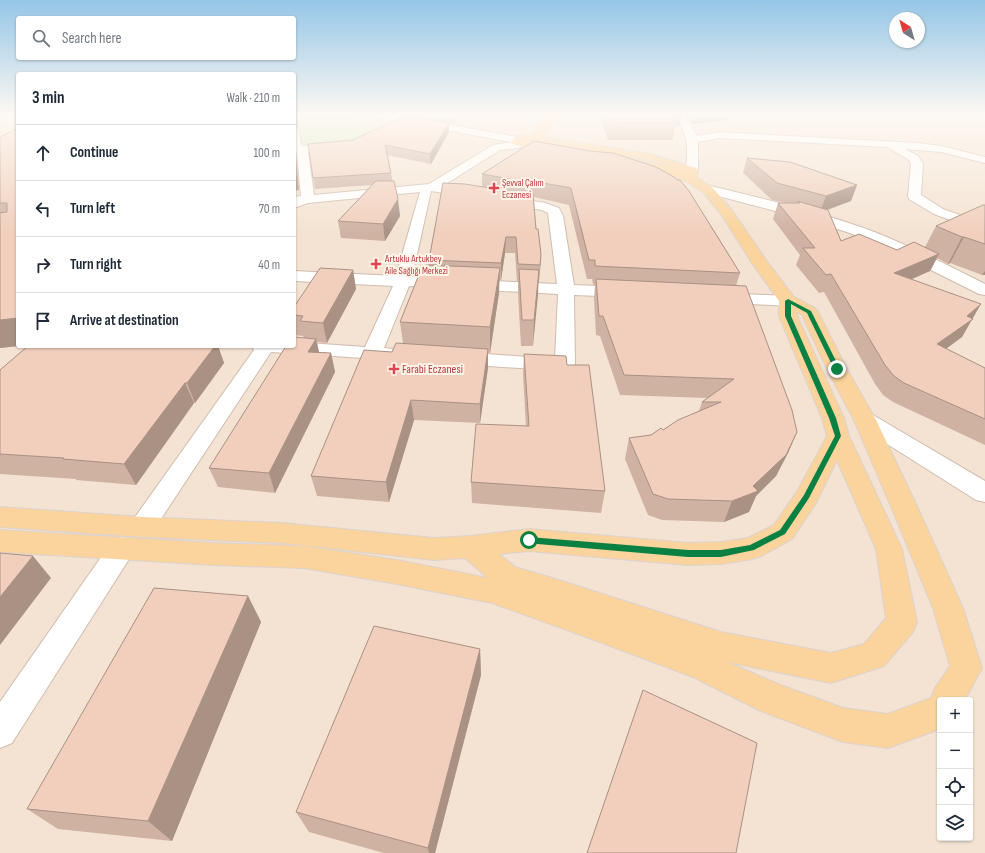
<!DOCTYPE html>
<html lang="en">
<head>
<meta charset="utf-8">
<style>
  :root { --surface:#fff; --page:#f6f6f7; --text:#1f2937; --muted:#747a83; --line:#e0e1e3 }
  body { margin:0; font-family:"Sofia Sans Condensed",sans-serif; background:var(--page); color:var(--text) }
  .controls { position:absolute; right:12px; bottom:12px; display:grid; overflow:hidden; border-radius:4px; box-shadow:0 1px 3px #0004 }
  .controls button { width:36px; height:36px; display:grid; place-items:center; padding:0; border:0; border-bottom:1px solid var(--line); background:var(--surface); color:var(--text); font:20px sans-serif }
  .compass { position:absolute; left:889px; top:12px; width:36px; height:36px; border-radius:50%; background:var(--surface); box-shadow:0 1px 3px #0004; rotate:323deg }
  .stop { position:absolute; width:12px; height:12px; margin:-9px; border:3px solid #0b8043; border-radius:50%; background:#fff }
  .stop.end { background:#0b8043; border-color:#fff; box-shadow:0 1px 4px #0008 }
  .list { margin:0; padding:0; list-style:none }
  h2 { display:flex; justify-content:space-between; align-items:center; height:52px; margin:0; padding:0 16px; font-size:17px }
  h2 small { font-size:13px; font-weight:400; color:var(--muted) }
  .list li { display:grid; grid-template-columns:26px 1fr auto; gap:12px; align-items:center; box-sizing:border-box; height:56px; padding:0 16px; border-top:1px solid var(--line) }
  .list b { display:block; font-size:15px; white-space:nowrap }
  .list em { font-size:13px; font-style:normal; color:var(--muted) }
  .icon { flex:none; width:22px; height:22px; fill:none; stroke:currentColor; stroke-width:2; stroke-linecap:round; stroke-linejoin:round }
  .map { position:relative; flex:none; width:985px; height:853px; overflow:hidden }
  .search { position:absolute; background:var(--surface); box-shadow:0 1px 3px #0004; left:16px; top:16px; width:280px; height:44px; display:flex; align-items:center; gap:10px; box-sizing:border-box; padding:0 14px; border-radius:4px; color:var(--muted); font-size:15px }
  .panel { position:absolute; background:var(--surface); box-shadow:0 1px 3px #0004; left:16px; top:72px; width:280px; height:276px; border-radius:4px }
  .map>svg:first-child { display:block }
</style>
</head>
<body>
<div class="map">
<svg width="985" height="853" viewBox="0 0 985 853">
  <rect width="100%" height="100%" fill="#fcf2e4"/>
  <path fill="#f4e3d2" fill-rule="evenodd" d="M0,114h18v232h276v-232h691v739h-985zM940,700h30v138h-30z"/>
  <polygon fill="#fad7dd" points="406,114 537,114 513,133"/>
  <polygon fill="#d4eac3" points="297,114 334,114 386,125 344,144 302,147"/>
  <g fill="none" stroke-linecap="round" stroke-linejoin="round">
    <g stroke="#d0bbae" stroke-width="2">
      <g id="minor">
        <polygon points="369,114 392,114 517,137 521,138 522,140 521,142 524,145 519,148 500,150 444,185 476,190 478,193 476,196 472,197 431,191 412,277 557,284 548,213 542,210 500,203 499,200 500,197 505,196 545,203 559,208 563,216 574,285 625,287 631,288 633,292 631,296 625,297 574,295 575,365 572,369 565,371 458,364 451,362 448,358 451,354 458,352 555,359 558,294 409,286 384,348 401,350 404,354 401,358 394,360 271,352 151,534 142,537 133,534 129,527 133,520 254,350 251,346 294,346 294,342 365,347 393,286 294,281 294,271 396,276 420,192 308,203 294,208 294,197 301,196 297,153 294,153 294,126 299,129 301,146 338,143 343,146 338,149 308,152 314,195 429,184 493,145 512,142 374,117"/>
        <path d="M674,114h10l13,22 22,-4 199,11 23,3 44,11v6l-44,-11 -36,-3 13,7 5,8 -2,31 22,14 42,15v9l-51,-19 -25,-15 -1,-3 3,-32 -2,-4 -22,-13 -168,-9 -21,4v29l-2,3h-8l-2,-3c2,-24 3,-36 -12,-57z"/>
        <path d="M707,185c57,14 115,27 170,48 37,15 72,33 108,51v11l-6,-1 -80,-40 -49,-21 -55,-17 -92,-24 -2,-3 2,-3z"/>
        <polygon points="721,293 788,296 794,297 797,301 794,305 788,306 715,302 713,298 715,294"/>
        <polygon points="865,413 873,415 985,481 985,502 976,500 857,425 854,420 857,415"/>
        <polygon points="122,537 131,540 135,548 131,556 12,743 0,748 0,702 113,540"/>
      </g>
    </g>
    <g stroke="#dbd3d0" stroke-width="2">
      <path id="major" d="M550,114h11l-16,16 -3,7 109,17 45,14 2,3 -1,7 14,8 20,23 35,51 28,37 21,11 3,4 29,57 29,51 40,84 47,104 19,60 -17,32h-25v29l-52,19 -45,-6 -82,-31 -68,-34 -104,-39 -97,-35 -95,-19 -93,-16 -90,-3 -214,-13v-22l214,13 90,3 93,14 91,18 -23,-20 -31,2 -152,-17 -140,-6 -142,-10v-20l142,10 140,6 152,15 36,-2 59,-7 159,14 33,-1 27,-4 26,-13 24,-35 29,-54 -5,-18 -43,-102v-15l-27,-38 -31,-49 -18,-22 -16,-10 -23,-9 -39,-10 -2,-2 2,-2 4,-1 37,8 -17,-6 -107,-17 -14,5 -16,-4 -1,-2c5,-8 13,-7 22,-7l4,-8zM797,312l5,3 25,54 27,51 36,84 43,104 17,58 -15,22 -4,10 -43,16 -45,-6 -65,-24 -51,-22 104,21 53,-17 29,-34 4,-10 -15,-73 -53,-113 -5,-18 -47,-102zM837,460l39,89 10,69 -22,26 -33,9 -110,-21 -159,-51 -47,-14 -16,-13 30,-3 159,14 33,-1 31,-5 9,-3 31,-17 24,-36z"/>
    </g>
    <use href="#minor" fill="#fff" fill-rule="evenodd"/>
    <use href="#major" fill="#fad39d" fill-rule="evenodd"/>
  </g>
  <g fill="#cfb2a2">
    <polygon points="412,114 460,114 454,124 449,123 449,132 431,164 387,155 400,216 385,241 341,238 338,221 372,185 315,189 313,178 353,140 413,116"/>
    <polygon points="599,114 682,114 679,126 675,126 673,140 608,140"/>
    <polygon points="686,114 730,114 729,120 692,124"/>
    <polygon points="18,128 18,346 0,348 0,137"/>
    <polygon points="534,141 740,273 736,286 797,432 788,453 776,476 756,496 749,512 724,522 662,520 648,515 625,459 629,438 651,435 663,430 699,411 702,402 707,398 620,395 600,336 596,335 594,298 595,285 593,284 592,279 587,279 569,205 534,197 536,229 541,254 540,271 539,282 538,282 533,346 521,346 518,294 518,281 517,281 515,253 505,253 501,280 499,280 499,293 490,353 488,353 488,368 480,423 414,420 389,502 317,496 311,476 392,352 403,343 400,322 425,268 429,265 429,260 482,186 482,174"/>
    <polygon points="747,158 857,185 851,201 828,210 841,241 897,250 925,247 936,226 985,205 985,275 982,275 950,263 948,264 937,258 930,271 911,279 972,318 962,337 946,349 985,368 985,445 893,402 883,395 875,384 824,292 819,293 796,265 800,255 773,219 778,203 787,203 772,200 743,173"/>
    <polygon points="353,270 356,289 327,343 317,342 319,352 331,353 335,372 275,493 218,487 209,468 304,338 303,336 294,335 294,307"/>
    <polygon points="28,346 218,346 224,363 195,403 194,403 136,485 76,480 76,479 0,474 0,370"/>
    <polygon points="524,354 567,365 605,491 601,513 472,503 471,482 526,426 523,375"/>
    <polygon points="248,596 261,622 172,841 58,829 27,809"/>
    <polygon points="480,649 481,675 435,853 384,853 309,832 296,812"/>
    <polygon points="643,690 736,853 587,853"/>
  </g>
  <g fill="#a99184">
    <polygon points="454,114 460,114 454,124"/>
    <polygon points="668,114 682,114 679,126 675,126 676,123"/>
    <polygon points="694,114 730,114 729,120 692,124"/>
    <polygon points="449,123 449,132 431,164 430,154"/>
    <polygon points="294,147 296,156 299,190 294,191"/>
    <polygon points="857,185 851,201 820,212 826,196"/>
    <polygon points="398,199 400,216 385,241 383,224"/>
    <polygon points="506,237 505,253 501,280 501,263"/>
    <polygon points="962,237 964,237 950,263 948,264"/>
    <polygon points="541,254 540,271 539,282 540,265"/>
    <polygon points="939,254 930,271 885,291 894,273"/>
    <polygon points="500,268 499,293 490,353 490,327"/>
    <polygon points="353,270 356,289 327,343 323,323"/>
    <polygon points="539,270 538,295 533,346 534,320"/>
    <polygon points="985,271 985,275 982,275"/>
    <polygon points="981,304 962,337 926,363 937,344 967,316"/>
    <polygon points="18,318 18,346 0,348 0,320"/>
    <polygon points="316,339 320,357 308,352"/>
    <polygon points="215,346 218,346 224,363 195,403 187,383"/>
    <polygon points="488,349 488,368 480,423 480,404"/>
    <polygon points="331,353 335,372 275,493 269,473"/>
    <polygon points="185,383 194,403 136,485 124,464"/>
    <polygon points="411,400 414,420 389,502 386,482"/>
    <polygon points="797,432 788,453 776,476 756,496 749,512 724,522 732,501 753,486"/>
    <polygon points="33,556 51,578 0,645 0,597"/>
    <polygon points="248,596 261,622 172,841 148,821"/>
    <polygon points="480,649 481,675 435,853 429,853 428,848"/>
  </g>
  <g fill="#f1cfbc" stroke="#a99184">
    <polygon points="607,114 671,114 676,123 610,122"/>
    <polygon points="406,115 449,123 430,154 385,145 391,173 313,178 308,144 353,140"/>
    <polygon points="18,128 18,318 0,320 0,213 7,212 7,203 0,203 0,137"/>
    <polygon points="534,141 590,151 613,153 656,167 674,177 677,180 680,180 689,191 740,273 595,266 595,260 589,260 571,188 532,181 533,183 482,174"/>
    <polygon points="747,158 790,162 857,185 826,196 777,183"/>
    <polygon points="376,181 394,181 398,199 383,224 338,221"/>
    <polygon points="443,183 465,184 533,195 536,229 538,229 541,254 540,265 518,264 516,237 506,237 501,263 429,260"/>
    <polygon points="797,201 828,210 841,241 859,234 897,250 914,242 939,254 894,273 981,304 967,316 973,319 937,344 985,368 985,419 904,383 894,376 885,365 831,274 826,275 803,248 815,248 778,203 800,203"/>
    <polygon points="983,205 985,205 985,244 964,237 962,237 936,226"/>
    <polygon points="426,265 500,268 490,327 400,322 422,267 425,268"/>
    <polygon points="320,268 353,270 323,323 300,321 303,316 294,315 294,307"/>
    <polygon points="519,269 539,270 534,320 522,320"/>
    <polygon points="596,279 746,286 792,410 797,432 786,455 753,486 758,491 732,501 668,499 653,494 629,438 651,435 661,428 663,430 678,420 721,402 702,402 734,379 624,375 603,316 599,316"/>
    <polygon points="294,337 316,339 308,352 331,353 269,473 209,468 286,346 294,346"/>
    <polygon points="396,343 488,349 480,404 411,400 386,482 311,476 364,350 392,352"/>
    <polygon points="28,346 215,346 187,383 185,383 124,464 63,459 64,458 0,454 0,370"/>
    <polygon points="524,354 566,356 567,365 589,365 605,491 471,482 476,424 529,426"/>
    <polygon points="0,553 33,556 0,597"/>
    <polygon points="154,588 248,596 148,821 27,809"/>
    <polygon points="374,626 480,649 428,848 296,812"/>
    <polygon points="643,690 757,743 736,853 587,853"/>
  </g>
  <linearGradient id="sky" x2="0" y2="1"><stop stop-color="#95c6e7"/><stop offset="0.49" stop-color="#fef9f3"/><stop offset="1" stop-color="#fef9f3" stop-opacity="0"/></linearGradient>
  <rect width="985" height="234" fill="url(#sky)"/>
  <polygon fill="#0b8043" points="788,299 811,311 840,369 837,371 834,369 807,313 791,304 791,316 836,418 841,436 809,498 785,534 754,550 721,557 688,557 526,543 525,540 529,537 688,550 721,550 750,545 780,530 804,495 835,436 829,418 785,316 785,301"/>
  <g fill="#e0444e" stroke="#fff6ea" stroke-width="1.5">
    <path d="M492 182h4v4h4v4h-4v4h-4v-4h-4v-4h4z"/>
    <path d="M374 258h4v4h4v4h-4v4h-4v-4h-4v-4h4z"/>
    <path d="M392 363h4v4h4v4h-4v4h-4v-4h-4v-4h4z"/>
  </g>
  <g text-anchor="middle" stroke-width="4" stroke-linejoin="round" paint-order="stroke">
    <g font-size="10" fill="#be3a42" stroke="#fff6ea" text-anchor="start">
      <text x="502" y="186">Şevval Çalım<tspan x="502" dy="12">Eczanesi</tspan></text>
      <text x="385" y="262">Artuklu Artukbey<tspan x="385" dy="12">Aile Sağlığı Merkezi</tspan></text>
    </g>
    <g font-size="12" fill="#be3a42" stroke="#fff6ea" text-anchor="start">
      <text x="402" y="373">Farabi Eczanesi</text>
    </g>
  </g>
</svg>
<div class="controls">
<button>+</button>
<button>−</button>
<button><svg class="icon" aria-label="locate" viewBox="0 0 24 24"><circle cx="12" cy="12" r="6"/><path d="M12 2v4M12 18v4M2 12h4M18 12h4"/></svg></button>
<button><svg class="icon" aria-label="layers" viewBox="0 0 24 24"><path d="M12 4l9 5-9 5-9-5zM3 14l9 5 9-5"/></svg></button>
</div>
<svg class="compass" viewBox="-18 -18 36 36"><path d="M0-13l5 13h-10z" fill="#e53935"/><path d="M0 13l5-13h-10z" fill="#747a83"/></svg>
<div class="stop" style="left:529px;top:540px"></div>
<div class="stop end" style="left:837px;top:369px"></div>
<div class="search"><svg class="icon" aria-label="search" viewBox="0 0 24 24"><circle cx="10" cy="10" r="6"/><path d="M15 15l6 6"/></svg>Search here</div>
<section class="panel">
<h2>3 min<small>Walk · 210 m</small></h2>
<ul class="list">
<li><svg class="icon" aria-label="ahead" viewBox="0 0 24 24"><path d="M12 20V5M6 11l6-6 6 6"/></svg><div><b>Continue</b></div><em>100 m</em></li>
<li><svg class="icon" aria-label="left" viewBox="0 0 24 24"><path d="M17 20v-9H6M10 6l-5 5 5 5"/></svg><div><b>Turn left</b></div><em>70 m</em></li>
<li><svg class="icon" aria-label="right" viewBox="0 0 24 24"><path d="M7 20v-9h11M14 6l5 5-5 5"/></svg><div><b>Turn right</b></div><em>40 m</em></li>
<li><svg class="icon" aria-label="arrive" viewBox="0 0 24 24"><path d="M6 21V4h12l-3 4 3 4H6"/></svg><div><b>Arrive at destination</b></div></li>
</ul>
</section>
</div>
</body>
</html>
